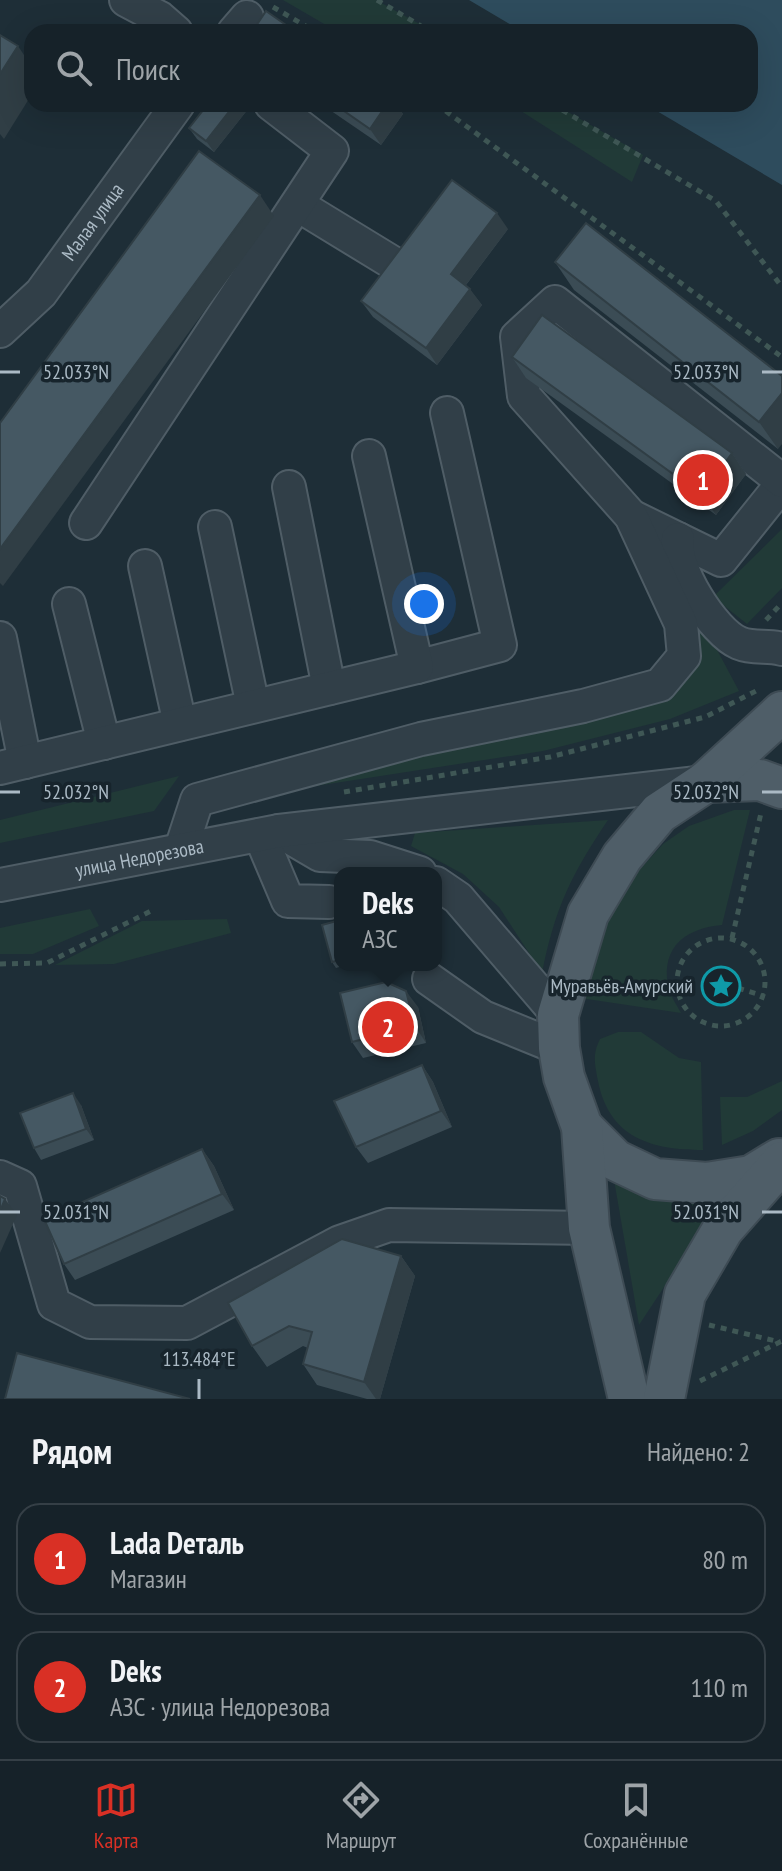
<!DOCTYPE html>
<html lang="ru">
<head>
<meta charset="utf-8">
<style>
  :root { --surface:#162229; --page:#232f35; --text:#f1f3f6; --muted:#9ea4a8; --line:#353f46; --accent:#d93025 }
  body { margin:0; font-family:"PT Sans Narrow",sans-serif; background:var(--page); color:var(--text) }
  .you { position:absolute; left:424px; top:604px; width:28px; height:28px; margin:-20px; border:6px solid #fff; border-radius:50%; background:#1a73e8; box-shadow:0 0 0 12px #1a73e833 }
  .badge { display:grid; place-items:center; width:52px; height:52px; border-radius:50%; background:var(--accent); color:#fff; font-size:26px; font-weight:700 }
  .pin { position:absolute; translate:-50% -50%; border:4px solid #fff; box-shadow:0 2px 8px #0006 }
  .popup { position:absolute; left:334px; top:867px; width:108px; height:104px; box-sizing:border-box; display:grid; place-content:center; border-radius:16px; background:var(--surface); filter:drop-shadow(0 2px 6px #0005); font-size:26px; white-space:nowrap; color:var(--muted) }
  .popup b { font-size:30px; color:var(--text) }
  .popup::after { content:''; position:absolute; left:50%; top:100%; margin-left:-16px; border:16px solid transparent; border-top-color:var(--surface) }
  .list { margin:0; padding:0; list-style:none }
  h2 { display:flex; justify-content:space-between; align-items:center; height:104px; margin:0; padding:0 32px; font-size:34px }
  h2 small { font-size:26px; font-weight:400; color:var(--muted) }
  .list li { display:grid; grid-template-columns:52px 1fr auto; gap:24px; align-items:center; box-sizing:border-box; height:112px; margin:0 16px 16px; padding:0 16px; border:2px solid var(--line); border-radius:24px }
  .list b { display:block; font-size:30px; white-space:nowrap }
  .list p { margin:0; font-size:26px; white-space:nowrap; color:var(--muted) }
  .list em { font-size:26px; font-style:normal; color:var(--muted) }
  .icon { flex:none; width:44px; height:44px; fill:none; stroke:currentColor; stroke-width:2; stroke-linecap:round; stroke-linejoin:round }
  .map { position:relative; flex:none; width:782px; height:1399px; overflow:hidden }
  .search { position:absolute; background:var(--surface); box-shadow:0 8px 32px #0002; left:24px; right:24px; top:24px; height:88px; display:flex; align-items:center; gap:20px; box-sizing:border-box; padding:0 28px; border-radius:24px; color:var(--muted); font-size:30px }
  .sheet { height:360px; background:var(--surface) }
  nav { display:flex; justify-content:space-around; align-items:center; box-sizing:border-box; height:112px; border-top:2px solid var(--line); background:var(--surface); font-size:22px; color:var(--muted) }
  nav a { display:grid; justify-items:center; gap:4px }
  nav .on { color:var(--accent) }
  .map>svg:first-child { display:block }
</style>
</head>
<body>
<div class="map">
<svg width="782" height="1399" viewBox="0 0 782 1399">
  <rect width="100%" height="100%" fill="#1e2e37"/>
  <g fill="#213a37">
    <polygon points="283,0 376,0 434,32 338,32"/>
    <polygon points="510,104 554,104 643,155 632,182"/>
    <polygon points="782,529 782,588 747,624 713,597"/>
    <polygon points="699,616 739,691 670,719 543,751 237,798 477,737 632,710 692,663"/>
    <polygon points="179,776 154,811 0,843 0,820"/>
    <path d="M734,810h16l-28,115c-35,3 -61,21 -54,60 1,9 8,19 13,28l-101,-15 18,-65 33,-54 32,-35 26,-18z"/>
    <path d="M608,820c-37,55 -53,88 -66,153l-43,-66 -36,-33 -52,-28 4,-13z"/>
    <polygon points="90,909 99,926 33,954 0,954 0,928"/>
    <polygon points="227,919 231,933 114,964 55,965 142,921"/>
    <path d="M618,1032h23l38,26 22,4 2,88c-51,0 -94,-12 -105,-69 -3,-17 -6,-26 2,-42z"/>
    <polygon points="782,1081 782,1110 753,1131 722,1145 720,1097 747,1097"/>
    <polygon points="613,1174 660,1195 720,1202 639,1325"/>
  </g>
  <polygon fill="#2e4c5d" points="469,0 782,0 782,185 645,104 750,104 750,32 523,32"/>
  <g fill="none" stroke-linecap="round" stroke-linejoin="round">
    <g stroke="#4f5d66" stroke-width="36">
      <g id="minor">
        <polyline points="126,0 160,18 176,32"/>
        <polyline points="234,32 247,17"/>
        <polyline points="298,205 393,263"/>
        <path id="s1" d="M0,331l41,-38 137,-189"/>
        <polyline points="289,487 329,688"/>
        <polyline points="631,516 721,560 782,484"/>
        <polyline points="86,523 332,151 271,104"/>
        <polyline points="215,527 253,706"/>
        <path d="M678,539c-6,28 35,93 61,104 14,6 29,2 43,6"/>
        <polyline points="145,566 180,724"/>
        <polyline points="69,604 104,743"/>
        <polyline points="0,638 25,762"/>
        <polyline points="417,667 500,645 447,413"/>
        <polyline points="0,768 417,667 369,456"/>
        <polyline points="279,831 320,855 370,857 420,873"/>
        <polyline points="260,835 288,901 329,902"/>
        <polyline points="181,849 197,800 421,739 583,706 660,685 684,656 681,624 631,516 524,396 517,337 555,302 782,481"/>
        <polyline points="436,883 458,898 558,1015"/>
        <path id="s2" d="M0,885l279,-54 427,-49"/>
        <polyline points="429,979 483,1017 559,1048"/>
        <polyline points="0,1177 20,1186 54,1304 90,1322 187,1323 340,1242 389,1225 589,1228"/>
      </g>
    </g>
    <g stroke="#3e4b54" stroke-width="44">
      <g id="major">
        <polyline points="706,782 760,780 782,788"/>
        <polyline points="582,1127 615,1160 655,1179 707,1183 751,1176 779,1159"/>
        <polyline points="629,1399 589,1228 582,1127 564,1077 559,1048 558,1015 588,914 622,857 659,813 706,782 782,712"/>
        <polyline points="664,1399 685,1294 723,1229 782,1162"/>
      </g>
    </g>
    <g stroke="#3f5755" stroke-width="5" stroke-dasharray="6 6" stroke-linecap="butt">
      <polyline points="377,0 431,32"/>
      <polyline points="273,7 316,32"/>
      <polyline points="436,104 782,357"/>
      <polyline points="552,104 716,201 782,287"/>
      <polyline points="766,620 782,603"/>
      <polyline points="344,792 550,757 705,717 756,691"/>
      <circle cx="721" cy="982" r="44"/>
      <polyline points="732,938 761,813"/>
      <polyline points="0,964 47,963 155,909"/>
      <polyline points="738,988 764,996"/>
      <polyline points="709,1325 780,1342"/>
      <polyline points="700,1381 782,1341"/>
    </g>
    <use href="#minor" stroke="#313f48" stroke-width="32"/>
    <use href="#major" stroke="#4f5e68" stroke-width="40"/>
  </g>
  <g fill="#3b4c55">
    <polygon points="208,104 252,104 214,152 197,139 189,128"/>
    <polygon points="321,104 396,104 403,114 381,145"/>
    <polygon points="508,229 466,285 482,305 437,365 373,317 361,301"/>
    <polygon points="555,262 782,376 778,449 574,290"/>
    <polygon points="512,357 732,453 746,474 716,515 526,378"/>
    <polygon points="340,920 340,965 346,965 336,968 332,962"/>
    <polygon points="418,1007 426,1043 363,1058 352,1042"/>
    <polygon points="422,1065 433,1082 452,1127 368,1163 356,1147"/>
    <polygon points="81,1105 94,1140 41,1160 34,1148"/>
    <polygon points="202,1149 214,1166 234,1210 75,1280 64,1264"/>
    <polygon points="401,1256 415,1276 380,1399 367,1399 317,1385 303,1364 308,1348 303,1346 267,1367 252,1346"/>
  </g>
  <g fill="#303e45">
    <polygon points="18,46 32,67 32,94 4,139 0,134 0,74"/>
    <polygon points="235,104 252,104 214,152 206,141"/>
    <polygon points="387,104 396,104 403,114 381,145 370,129"/>
    <polygon points="260,195 274,216 3,586 0,583 0,549"/>
    <polygon points="497,213 508,229 462,290 451,274"/>
    <polygon points="470,289 482,305 437,365 426,348"/>
    <polygon points="782,393 782,444 778,449 759,422"/>
    <polygon points="732,453 746,474 716,515 702,495"/>
    <polygon points="406,991 418,1007 426,1043 415,1026"/>
    <polygon points="422,1065 433,1082 452,1127 441,1111"/>
    <polygon points="73,1093 81,1105 94,1140 86,1129"/>
    <polygon points="202,1149 214,1166 234,1210 222,1194"/>
    <polygon points="5,1199 17,1215 0,1253 0,1211"/>
    <polygon points="401,1256 415,1276 380,1399 376,1399 364,1382"/>
  </g>
  <g fill="#455863" stroke="#303e45" stroke-width="2">
    <polygon points="266,11 296,32 252,32"/>
    <polygon points="0,35 18,46 0,74"/>
    <polygon points="208,104 235,104 206,141 189,128"/>
    <polygon points="334,104 387,104 370,129"/>
    <polygon points="199,151 260,195 0,549 0,423"/>
    <polygon points="452,180 497,213 451,274 470,289 426,348 361,301"/>
    <polygon points="586,223 782,376 782,393 759,422 555,262"/>
    <polygon points="542,315 732,453 702,495 512,357"/>
    <polygon points="340,920 340,960 332,962 322,925"/>
    <polygon points="386,982 406,991 415,1026 352,1042 340,993"/>
    <polygon points="422,1065 441,1111 356,1147 334,1101"/>
    <polygon points="73,1093 86,1129 34,1148 20,1113"/>
    <polygon points="202,1149 222,1194 64,1264 44,1219"/>
    <polygon points="0,1196 5,1199 0,1211"/>
    <polygon points="342,1239 401,1256 364,1382 303,1364 312,1332 289,1326 252,1346 228,1303"/>
    <polygon points="17,1353 190,1399 5,1399"/>
  </g>
  <path fill="none" stroke="#abbac5" stroke-width="3" d="M0,372h20M762,372h20M0,792h20M762,792h20M0,1212h20M762,1212h20M199,1379v20"/>
  <defs>
    <g id="sight-ring" transform="scale(2)"><circle r="9.5" fill="#17242c" stroke="#0f9aa8" stroke-width="1.5"/><path d="M0-6L1.8-2.2L6-1.7L2.9 1.2L3.7 5.4L0 3.3L-3.7 5.4L-2.9 1.2L-6-1.7L-1.8-2.2Z" fill="#0f9aa8"/></g>
  </defs>
  <g fill-rule="evenodd">
    <use href="#sight-ring" x="721" y="986"/>
  </g>
  <g text-anchor="middle" stroke-width="7" stroke-linejoin="round" paint-order="stroke">
    <g font-size="20" fill="#abbac5" stroke="#17242c">
      <text dy="7" stroke="none"><textPath href="#s1" startOffset="144">Малая улица</textPath></text>
      <text dy="7" stroke="none"><textPath href="#s2" startOffset="142">улица Недорезова</textPath></text>
    </g>
    <g font-size="20" fill="#abbac5" stroke="#17242c" text-anchor="end">
      <text x="693" y="993">Муравьёв-Амурский</text>
    </g>
  </g>
  <g font-size="20" text-anchor="middle" fill="#abbac5" stroke="#17242c" stroke-width="7" stroke-linejoin="round" paint-order="stroke">
    <text x="76" y="379">52.033°N</text>
    <text x="706" y="379">52.033°N</text>
    <text x="76" y="799">52.032°N</text>
    <text x="706" y="799">52.032°N</text>
    <text x="76" y="1219">52.031°N</text>
    <text x="706" y="1219">52.031°N</text>
    <text x="199" y="1366">113.484°E</text>
  </g>
</svg>
<div class="you"></div>
<div class="pin badge" style="left:703px;top:480px">1</div>
<div class="pin badge" style="left:388px;top:1027px">2</div>
<div class="popup"><b>Deks</b>АЗС</div>
<div class="search"><svg class="icon" aria-label="search" viewBox="0 0 24 24"><circle cx="10" cy="10" r="6"/><path d="M15 15l6 6"/></svg>Поиск</div>
</div>
<section class="sheet">
<h2>Рядом<small>Найдено: 2</small></h2>
<ul class="list">
<li><span class="badge">1</span><div><b>Lada Dеталь</b><p>Магазин</p></div><em>80 m</em></li>
<li><span class="badge">2</span><div><b>Deks</b><p>АЗС · улица Недорезова</p></div><em>110 m</em></li>
</ul>
</section>
<nav>
<a class="on"><svg class="icon" aria-label="map" viewBox="0 0 24 24"><path d="M3 6l6-2 6 2 6-2v14l-6 2-6-2-6 2zM9 4v14M15 6v14"/></svg>Карта</a>
<a><svg class="icon" aria-label="directions" viewBox="0 0 24 24"><path d="M12 3l9 9-9 9-9-9zM9 14v-3h6M13 9l2 2-2 2"/></svg>Маршрут</a>
<a><svg class="icon" aria-label="saved" viewBox="0 0 24 24"><path d="M7 4h10v16l-5-4-5 4z"/></svg>Сохранённые</a>
</nav>
</body>
</html>
